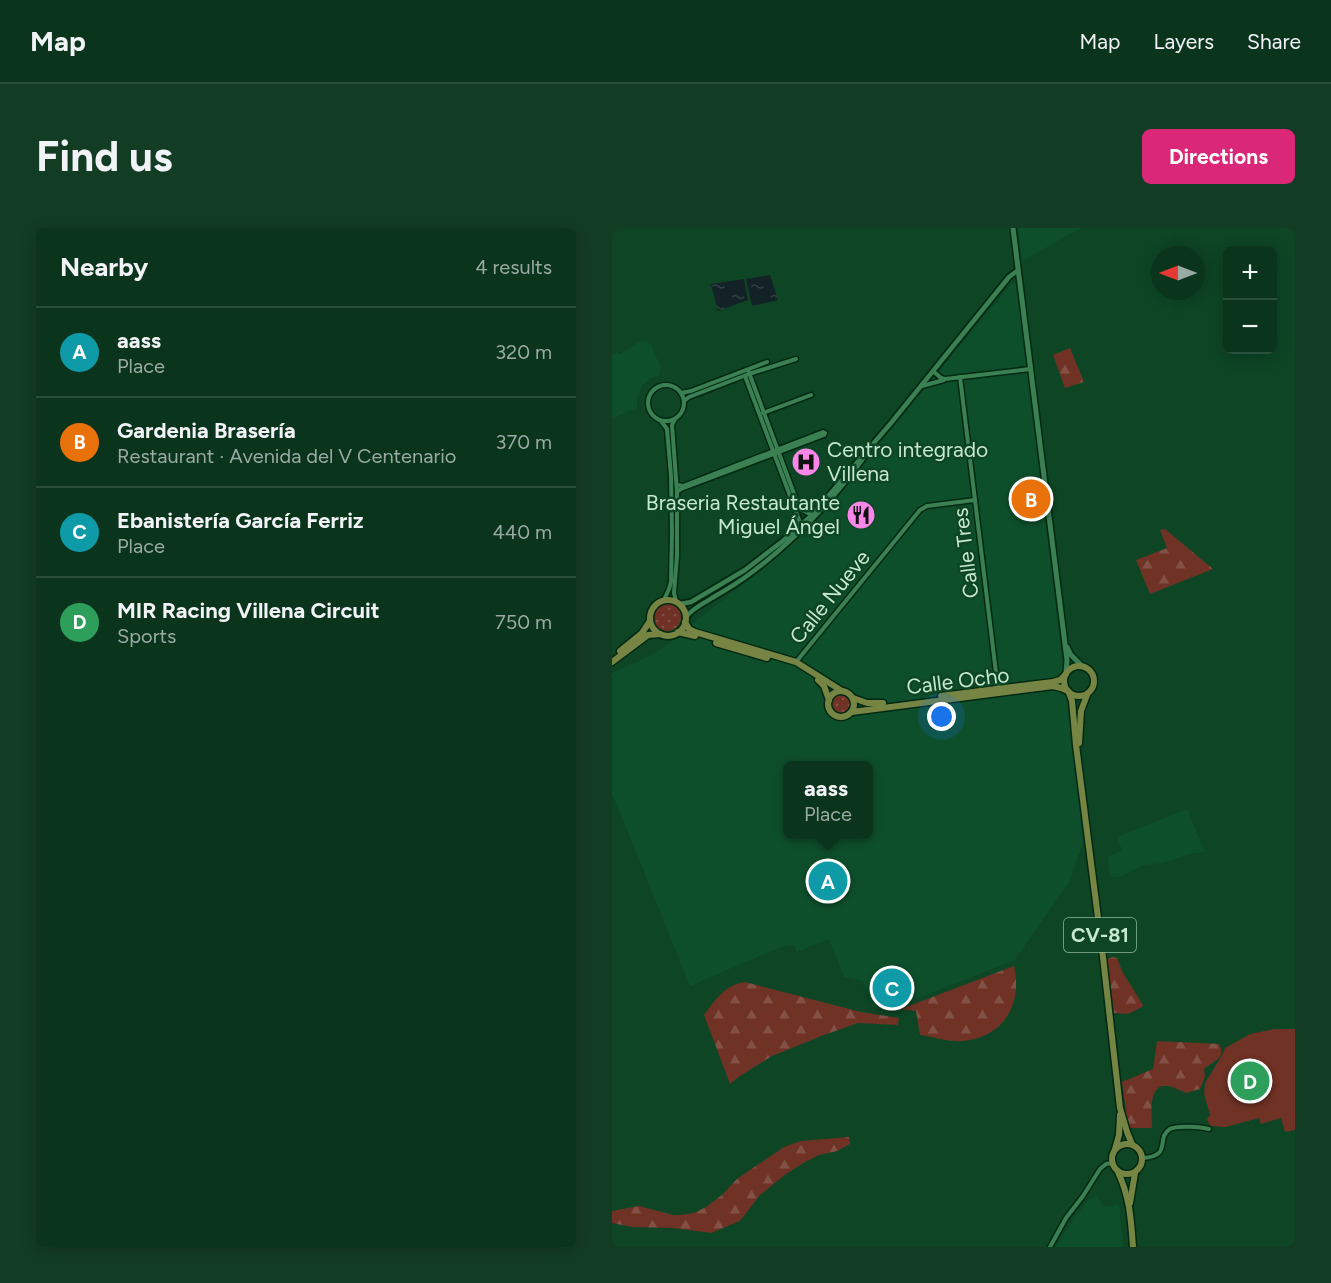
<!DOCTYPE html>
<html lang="en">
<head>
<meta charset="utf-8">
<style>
  :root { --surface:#0a341c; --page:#133c25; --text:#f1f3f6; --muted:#99aaa3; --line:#2a4f3b; --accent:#db2777 }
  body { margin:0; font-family:Figtree,sans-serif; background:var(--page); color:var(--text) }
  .controls { position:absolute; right:18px; top:18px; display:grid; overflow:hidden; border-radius:9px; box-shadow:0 3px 15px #0003 }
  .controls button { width:54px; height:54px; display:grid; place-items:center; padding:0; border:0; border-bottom:2px solid var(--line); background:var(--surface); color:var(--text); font:30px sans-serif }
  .compass { position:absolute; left:539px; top:18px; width:54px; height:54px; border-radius:50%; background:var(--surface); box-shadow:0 3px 15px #0003; rotate:270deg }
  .you { position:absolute; left:330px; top:489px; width:21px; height:21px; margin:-15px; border:4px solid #fff; border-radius:50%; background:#1a73e8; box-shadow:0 0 0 9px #1a73e833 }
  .badge { display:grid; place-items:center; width:39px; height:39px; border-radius:50%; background:var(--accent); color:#fff; font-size:20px; font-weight:700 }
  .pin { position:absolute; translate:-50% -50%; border:3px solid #fff; box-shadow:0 2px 6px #0006 }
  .popup { position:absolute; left:171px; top:533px; width:90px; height:78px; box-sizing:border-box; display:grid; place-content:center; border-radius:9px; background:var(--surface); filter:drop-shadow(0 2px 4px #0005); font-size:20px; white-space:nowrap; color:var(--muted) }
  .popup b { font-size:22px; color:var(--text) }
  .popup::after { content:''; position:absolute; left:50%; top:100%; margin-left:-12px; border:12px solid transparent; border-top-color:var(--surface) }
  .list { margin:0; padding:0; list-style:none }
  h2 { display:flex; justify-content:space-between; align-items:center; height:78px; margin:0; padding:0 24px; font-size:26px }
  h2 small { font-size:20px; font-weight:400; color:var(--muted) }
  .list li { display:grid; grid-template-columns:39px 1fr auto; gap:18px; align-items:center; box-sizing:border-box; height:90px; padding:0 24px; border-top:2px solid var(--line) }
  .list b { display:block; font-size:22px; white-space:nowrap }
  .list p { margin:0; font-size:20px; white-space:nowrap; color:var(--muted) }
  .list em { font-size:20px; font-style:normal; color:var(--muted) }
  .map { position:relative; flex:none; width:683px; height:1019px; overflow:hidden; border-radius:9px }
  header { display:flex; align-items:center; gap:36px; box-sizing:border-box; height:84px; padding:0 30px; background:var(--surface); border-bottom:2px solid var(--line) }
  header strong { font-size:28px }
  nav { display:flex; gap:33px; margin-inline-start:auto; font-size:21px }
  .intro { display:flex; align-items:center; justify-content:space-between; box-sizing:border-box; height:144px; padding:0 36px }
  h1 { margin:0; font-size:42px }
  .button { padding:15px 27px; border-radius:9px; background:var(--accent); color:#fff; font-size:21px; font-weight:700 }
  main { display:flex; gap:36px; padding:0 36px }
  aside { flex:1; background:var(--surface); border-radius:9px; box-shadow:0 3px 15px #0003 }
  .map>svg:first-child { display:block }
</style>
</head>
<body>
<header>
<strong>Map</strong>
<nav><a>Map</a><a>Layers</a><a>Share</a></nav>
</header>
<div class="intro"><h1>Find us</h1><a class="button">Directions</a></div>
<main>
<aside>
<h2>Nearby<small>4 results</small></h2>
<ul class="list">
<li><span class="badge" style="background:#0f9aa8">A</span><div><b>aass</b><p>Place</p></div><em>320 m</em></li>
<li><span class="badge" style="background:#e8710a">B</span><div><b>Gardenia Brasería</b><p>Restaurant · Avenida del V Centenario</p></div><em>370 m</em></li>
<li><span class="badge" style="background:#0f9aa8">C</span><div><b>Ebanistería García Ferriz</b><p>Place</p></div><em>440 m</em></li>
<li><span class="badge" style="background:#2e9e5b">D</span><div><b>MIR Racing Villena Circuit</b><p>Sports</p></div><em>750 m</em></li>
</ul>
</aside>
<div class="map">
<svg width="683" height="1019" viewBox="0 0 683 1019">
  <defs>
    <pattern id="grass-dots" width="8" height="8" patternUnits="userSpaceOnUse" patternTransform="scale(1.5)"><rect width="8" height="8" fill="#6f3225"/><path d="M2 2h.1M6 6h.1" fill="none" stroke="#825044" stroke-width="1.8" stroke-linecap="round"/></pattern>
    <pattern id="forest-firs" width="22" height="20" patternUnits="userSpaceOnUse" patternTransform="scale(1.5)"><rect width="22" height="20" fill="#6f3225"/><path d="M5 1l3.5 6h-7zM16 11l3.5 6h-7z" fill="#825044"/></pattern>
    <pattern id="water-ripples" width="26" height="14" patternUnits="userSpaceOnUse" patternTransform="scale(1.5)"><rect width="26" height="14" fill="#122226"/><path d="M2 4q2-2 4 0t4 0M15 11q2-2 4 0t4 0" fill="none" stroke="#334244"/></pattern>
  </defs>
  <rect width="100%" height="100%" fill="#0d4525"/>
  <g fill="#0e4f2b" fill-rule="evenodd">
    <polygon points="406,0 469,0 410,33"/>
    <path d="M400,55l5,1 57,472 9,87 -14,39 -54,78 -127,50 -15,-2 -10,-27 -19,-4 -15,-38 -32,13 -4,-7 -12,2 -91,39 -78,-193v-120l45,-21 106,-84 49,-43zM176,538h80v68h-80z"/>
    <polygon points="32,112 39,116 49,140 48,141 47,148 38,150 31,157 25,169 25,180 0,190 0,127 5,124 7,127 28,113"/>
    <polygon points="575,581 593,624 578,626 551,635 532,637 508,649 498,649 496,629 510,622 505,609"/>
    <polygon points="486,968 491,979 507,976 511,1019 444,1019 457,997 477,971"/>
  </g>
  <g fill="url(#grass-dots)">
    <circle cx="55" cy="389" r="14"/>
    <circle cx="229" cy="476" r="10"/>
  </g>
  <g fill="url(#forest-firs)">
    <polygon points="458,120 472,154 453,160 441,127"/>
    <polygon points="553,301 601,341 538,366 524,332 555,320 548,302"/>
    <polygon points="501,729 505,730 511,745 531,777 530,779 516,786 502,785 495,731"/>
    <path d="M402,738c9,39 -11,71 -51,75 -14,1 -30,-4 -43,-6l-4,-24 -15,-2z"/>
    <path d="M133,754l116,30 38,6 -1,7 -40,-2 -34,12 -52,21 -32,20 -10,8 -26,-69c12,-16 21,-30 41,-33z"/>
    <path d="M545,813l62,3c8,15 -6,17 -15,25l1,8 -5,12 -14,4c-5,-2 -10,-5 -14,-6 -25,-8 -20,26 -20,41h-24l-6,-46 31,-13z"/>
    <polygon points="237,909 238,916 225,923 207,927 193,934 174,946 148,967 128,993 99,1005 62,1000 20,999 0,995 0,983 27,978 61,987 69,987 82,985 94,979 110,967 125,951 172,919 189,913"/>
  </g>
  <polygon fill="#6f3225" points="663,801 683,801 683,902 673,904 669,890 649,896 647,890 614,899 598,898 595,891 598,887 592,866 593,855 609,829 613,820 638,806"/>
  <g fill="url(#water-ripples)">
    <polygon points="158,47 166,72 140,78 134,51"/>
    <polygon points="132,51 136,72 106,83 99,56"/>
  </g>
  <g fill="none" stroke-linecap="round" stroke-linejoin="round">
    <g stroke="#022912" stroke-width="7">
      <g id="minor">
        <polyline points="136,142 187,279 190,282 200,287"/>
        <polyline points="321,143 329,150 333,151 418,141"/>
        <polyline points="133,148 189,297"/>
        <polyline points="348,149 386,461"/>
        <circle cx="54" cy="175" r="18"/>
        <polyline points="310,158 332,152"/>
        <polyline points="69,165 79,163 155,134"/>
        <polyline points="72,173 77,169 137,146 184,131"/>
        <polyline points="151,185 199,167"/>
        <polyline points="63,191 60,197 65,264 65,328 62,365 64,373"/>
        <polyline points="49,193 55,201 59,248 60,304 59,354 57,361 52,372"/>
        <polyline points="65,257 71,258 211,204 213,205 212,207 69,261 65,264"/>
        <polyline points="184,434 308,282 315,278 363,272"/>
        <path d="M531,930c30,-2 12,-20 27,-29 7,-4 31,-2 39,0"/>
        <polyline points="438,1019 454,990 471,968 488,941 494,936 500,935"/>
      </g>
    </g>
    <g stroke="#022912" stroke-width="8">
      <g id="tertiary">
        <polyline points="68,376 79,374 133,342 172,312 200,287 279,195 397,49 405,43"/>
        <path d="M74,389c7,-9 17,-13 26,-19 14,-8 27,-16 39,-25 44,-33 82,-73 114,-117"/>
      </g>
    </g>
    <g stroke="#022912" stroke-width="8">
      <g id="secondary">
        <polyline points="401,0 455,432 454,445"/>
        <polyline points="455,419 459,427 470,438"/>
      </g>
    </g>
    <g stroke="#022912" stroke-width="9">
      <g id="primary">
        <circle cx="56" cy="390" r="18"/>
        <polyline points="73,394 77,401 83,404 184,434 230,463"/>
        <polyline points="66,404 83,408"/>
        <polyline points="104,415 155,430"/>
        <polyline points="8,423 30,405 38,393"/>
        <polyline points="0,434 36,407 48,406"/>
        <circle cx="467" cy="453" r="15"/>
        <polyline points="206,452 212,458 217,472"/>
        <circle cx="229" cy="476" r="13"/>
        <polyline points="457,465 460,473 464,517 491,729 508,880 515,904 520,916"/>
        <polyline points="329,468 441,454 448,452 454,446"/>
        <polyline points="241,470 255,475 271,475"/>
        <polyline points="240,484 441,458 449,460 456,463"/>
        <polyline points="467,515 469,483 475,467"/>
        <circle cx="515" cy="931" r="15"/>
        <polyline points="503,921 507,907 508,887"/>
        <path d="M506,944c12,26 13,47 15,75"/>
        <polyline points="518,975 523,945"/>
      </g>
    </g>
    <use href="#minor" stroke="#3a8053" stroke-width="4"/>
    <use href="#tertiary" stroke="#3a8053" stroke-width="4.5"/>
    <use href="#secondary" stroke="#3a8053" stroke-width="5"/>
    <use href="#primary" stroke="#778544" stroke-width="6"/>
  </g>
  <defs>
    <g id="hospital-disc" transform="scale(1.5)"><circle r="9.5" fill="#fa87e8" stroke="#0d4525"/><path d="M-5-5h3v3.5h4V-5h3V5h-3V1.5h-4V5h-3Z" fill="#111"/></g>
    <g id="restaurant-disc" transform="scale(1.5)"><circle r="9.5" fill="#fa87e8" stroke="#0d4525"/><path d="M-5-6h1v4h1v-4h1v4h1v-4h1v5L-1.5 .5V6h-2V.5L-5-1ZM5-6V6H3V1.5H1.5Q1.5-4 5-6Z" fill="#111"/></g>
  </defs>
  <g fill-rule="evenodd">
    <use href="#hospital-disc" x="194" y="234"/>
    <use href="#restaurant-disc" x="249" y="287"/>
  </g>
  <g text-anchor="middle" stroke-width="5" stroke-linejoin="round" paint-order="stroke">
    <rect fill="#0d4525" stroke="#8eb79c" stroke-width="1.5" x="452" y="690" width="72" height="34" rx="4.5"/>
    <g font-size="20" font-weight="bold" fill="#c6e8cf">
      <text x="488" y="714">CV-81</text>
    </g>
    <g font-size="21" fill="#c6e8cf" stroke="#0d4525" text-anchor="start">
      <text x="215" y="229">Centro integrado<tspan x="215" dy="24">Villena</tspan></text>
      <text x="228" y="282" text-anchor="end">Braseria Restautante<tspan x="228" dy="24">Miguel Ángel</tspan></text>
    </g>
    <g font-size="21" fill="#c6e8cf" stroke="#0d4525">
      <text transform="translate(354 325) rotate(-97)" y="7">Calle Tres</text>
      <text transform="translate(218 369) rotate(-51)" y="7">Calle Nueve</text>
      <text transform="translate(346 453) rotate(-7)" y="7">Calle Ocho</text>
    </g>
  </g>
</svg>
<div class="controls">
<button>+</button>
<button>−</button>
</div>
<svg class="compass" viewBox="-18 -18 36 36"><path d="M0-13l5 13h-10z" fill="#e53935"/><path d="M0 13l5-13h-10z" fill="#99aaa3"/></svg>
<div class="you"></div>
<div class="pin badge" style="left:216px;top:653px;background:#0f9aa8">A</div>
<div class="popup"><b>aass</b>Place</div>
<div class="pin badge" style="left:419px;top:271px;background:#e8710a">B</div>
<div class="pin badge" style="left:280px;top:760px;background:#0f9aa8">C</div>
<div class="pin badge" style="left:638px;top:853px;background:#2e9e5b">D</div>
</div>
</main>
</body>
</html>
